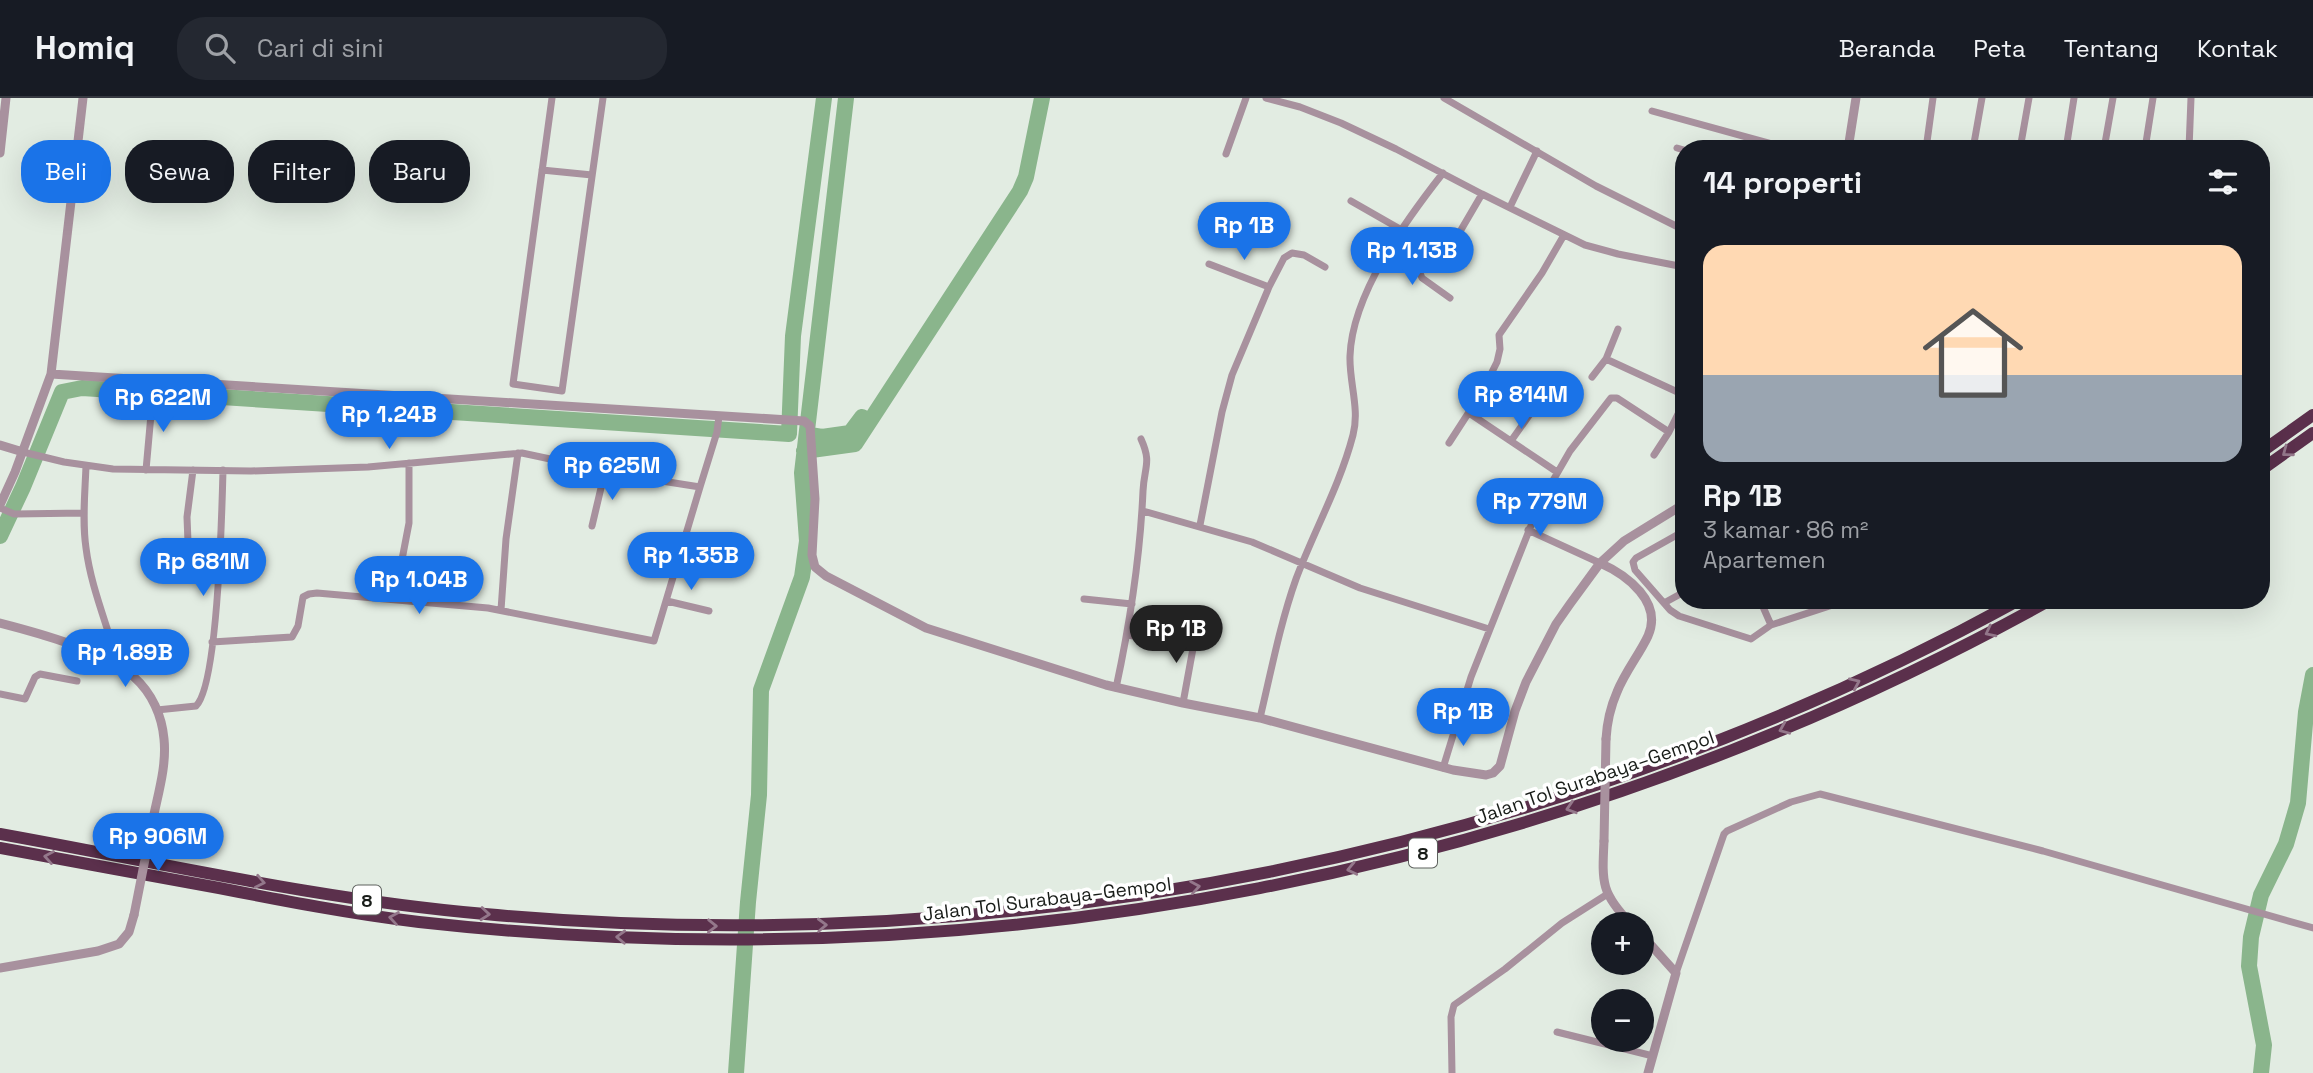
<!DOCTYPE html>
<html lang="id">
<head>
<meta charset="utf-8">
<style>
  :root { --surface:#171b24; --page:#242831; --text:#f1f3f6; --muted:#9ea1a6; --line:#363941; --accent:#1a73e8 }
  body { margin:0; font-family:"Space Grotesk",sans-serif; background:var(--page); color:var(--text); height:100vh; display:flex; flex-direction:column; font-size:26px; white-space:nowrap }
  * { box-sizing:border-box; margin:0 }
  p { font-size:23px; color:var(--muted) }
  .icon { flex:none; width:38px; height:38px; fill:none; stroke:currentColor; stroke-width:2; stroke-linecap:round; stroke-linejoin:round }
  .map { position:relative; flex:1; overflow:hidden }
  .details { position:absolute; left:1675px; top:42px; width:595px; height:469px; display:flex; flex-direction:column; background:var(--surface); border-radius:28px; box-shadow:0 7px 28px #0002 }
  .details>* { flex:none }
  .guide { position:absolute; left:21px; top:42px; width:665px; height:63px; display:flex; gap:14px }
  .buttons { position:absolute; left:1591px; top:814px; display:grid; gap:14px }
  .buttons a { display:grid; place-items:center; width:63px; height:63px; border-radius:50%; background:var(--surface); box-shadow:0 7px 28px #0002; font-size:35px }
  .price { position:absolute; translate:-50% -60px; padding:0 16px; border-radius:24px; background:var(--accent); color:#fff; font-size:23px; line-height:46px; filter:drop-shadow(0 2px 4px #0008) }
  .price::after { content:''; position:absolute; left:50%; top:42px; width:21px; height:16px; margin-left:-10px; background:inherit; clip-path:polygon(0 0,100% 0,50% 100%) }
  .price.on { background:#222; color:#fff }
  ul { padding:0; list-style:none }
  li { display:grid; align-content:center; gap:14px; height:371px; padding:0 28px }
  li+li { border-top:2px solid var(--line) }
  li span { display:grid; place-items:center; height:217px; border-radius:21px; color:#555 }
  li>.icon { margin-inline-start:auto }
  span .icon { width:126px; height:126px; fill:#fffc; stroke-width:1 }
  li b { font-size:30px }
  h2 { display:flex; justify-content:space-between; align-items:center; height:84px; padding:0 28px; font-size:30px }
  .chip { padding:0 24px; border-radius:28px; background:var(--surface); box-shadow:0 7px 28px #0002; font-size:24px; line-height:63px }
  .chip.on { background:var(--accent); color:#fff }
  header { display:flex; align-items:center; gap:42px; box-sizing:border-box; height:98px; padding:0 35px; background:var(--surface); border-bottom:2px solid var(--line) }
  header strong { font-size:33px }
  nav { display:flex; gap:38px; margin-inline-start:auto; font-size:24px }
  .search { width:490px; height:63px; background:var(--page); display:flex; align-items:center; gap:18px; box-sizing:border-box; padding:0 24px; border-radius:28px; color:var(--muted); font-size:26px }
  .map>svg:first-child { display:block }
</style>
</head>
<body>
<header>
<strong>Homiq</strong>
<div class="search"><svg class="icon" aria-label="search" viewBox="0 0 24 24"><circle cx="10" cy="10" r="6"/><path d="M15 15l6 6"/></svg>Cari di sini</div>
<nav><a>Beranda</a><a>Peta</a><a>Tentang</a><a>Kontak</a></nav>
</header>
<div class="map">
<svg width="2313" height="975" viewBox="0 0 2313 975">
  <rect width="100%" height="100%" fill="#e2ece2"/>
  <g fill="none" stroke-linecap="round" stroke-linejoin="round">
    <path stroke="#8ab58c" stroke-width="16" d="M810 337 822 339 850 335 862 319
      M804 353 855 346 1020 93 1026 79 1042 0
      M0 438 23 389 62 294 82 290 789 336 793 238 824 0
      M736 975 748 804 759 697 761 592 802 479 807 443 802 375 846 0
      M2261 975 2264 947 2249 868 2251 839 2261 797 2286 746 2298 705 2306 614 2313 577"/>
    <path stroke="#a8919e" stroke-width="7" d="M552 0 513 286 562 293 603 0
      M1266 0 1300 9 1341 25 1396 51 1482 96 1585 147 1618 156 1684 169
      M1444 0 1596 88 1684 132
      M1652 13 1790 51
      M1677 50 1684 52
      M1926 51 1933 0
      M1973 51 1982 0
      M2020 51 2029 0
      M2066 51 2074 0
      M2104 51 2113 0
      M2145 51 2153 0
      M2189 51 2191 0
      M1226 56 1246 0
      M542 72 592 77
      M1351 103 1400 131
      M1510 109 1537 53
      M1458 150V137L1482 96
      M1387 156 1401 160 1418 170 1422 180 1450 200
      M1209 166 1269 189
      M1606 261 1684 297
      M1592 279 1606 261 1618 231
      M1469 315 1557 374
      M1511 343 1540 302
      M1449 345 1482 294 1497 264 1500 251 1499 237 1542 175 1564 137
      M23 354 64 364 113 371 251 373 368 369 522 355 630 378 700 389 717 334 719 318
      M1654 357 1669 334 1684 304
      M86 368C85 395 82 423 86 450 91 490 108 528 118 567
      M146 372 154 283
      M0 410 14 416 84 415
      M1143 413 1252 444 1360 490 1489 531
      M1200 427 1222 314 1232 277 1269 189 1284 160 1292 155 1304 157 1325 169
      M592 428 605 373
      M1528 432 1600 465
      M1684 433 1636 460 1633 464 1635 472 1670 512 1679 518 1751 541 1771 527 1848 502
      M188 444 187 419 193 372
      M1084 501 1132 506
      M398 502 400 472 409 425V365
      M1760 502 1771 527
      M667 503 709 513
      M1664 505 1684 494
      M501 512 506 441 518 355
      M1127 537 1168 543
      M212 544 292 539 298 528 303 499 309 496 317 495 488 510 654 543 700 389
      M1116 590C1130 525 1140 460 1143 393 1144 369 1152 365 1141 341
      M0 596 25 601 35 579 40 576 77 583
      M1183 605 1196 534
      M157 612 196 608C218 587 222 410 223 372
      M1260 620C1271 574 1280 526 1296 481 1314 433 1340 387 1353 337 1360 311 1349 284 1350 258 1352 196 1406 122 1443 75
      M1443 670 1471 579 1540 405 1570 353 1611 300H1617L1669 334
      M1676 875 1724 736 1727 733 1791 704 1820 696 2043 753 2313 830
      M1557 934 1653 958
      M1452 975 1451 919 1454 907 1505 871 1562 825 1606 797"/>
    <path stroke="#a8919e" stroke-width="9" d="M1848 51 1856 0
      M0 55 6 0
      M51 276 804 323 810 328 815 401 812 457 815 469 826 478 926 530 1106 587 1183 605 1260 620 1453 672 1486 677 1493 675 1500 668 1515 613 1526 584 1556 526 1570 506 1600 465 1624 443 1684 406
      M0 347 23 354
      M0 407 15 374 51 276 83 0
      M1600 465C1627 477 1663 504 1648 538 1639 557 1625 574 1617 594 1610 610 1607 624 1606 641
      M0 525C39 535 105 553 134 579 152 595 162 618 164 641 167 669 157 699 152 726
      M1604 743C1602 785 1601 795 1631 826
      M1642 837 1676 875 1648 975
      M0 870 98 853 119 846 129 834 134 817"/>
    <path stroke="#5b304c" stroke-width="12" d="M2261 354 2313 317
      M2261 372 2313 335
      M0 736C161 765 322 802 485 816 1012 864 1554 757 2019 502
      M0 750C73 763 146 777 219 790 285 803 352 816 419 824 984 887 1552 778 2050 502"/>
    <path stroke="#a8919e" stroke-width="9" d="M1604 743 1606 641
      M134 817 152 726"/>
  </g>
  <defs><path id="oneway-chevron" d="M-2-3.5L2.5 0L-2 3.5" fill="none" stroke-width="1.6" stroke-linecap="round" stroke-linejoin="round" transform="scale(1.75)"/></defs>
  <g stroke="#94788b">
    <use href="#oneway-chevron" transform="translate(2287 354) rotate(143)"/>
    <use href="#oneway-chevron" transform="translate(1990 534) rotate(153)"/>
    <use href="#oneway-chevron" transform="translate(1855 585) rotate(-24)"/>
    <use href="#oneway-chevron" transform="translate(1784 631) rotate(157)"/>
    <use href="#oneway-chevron" transform="translate(1571 710) rotate(162)"/>
    <use href="#oneway-chevron" transform="translate(49 759) rotate(-170)"/>
    <use href="#oneway-chevron" transform="translate(1352 771) rotate(167)"/>
    <use href="#oneway-chevron" transform="translate(260 784) rotate(11)"/>
    <use href="#oneway-chevron" transform="translate(1195 789) rotate(-9)"/>
    <use href="#oneway-chevron" transform="translate(485 816) rotate(5)"/>
    <use href="#oneway-chevron" transform="translate(394 820) rotate(-171)"/>
    <use href="#oneway-chevron" transform="translate(822 827) rotate(-2)"/>
    <use href="#oneway-chevron" transform="translate(712 828) rotate(1)"/>
    <use href="#oneway-chevron" transform="translate(621 839) rotate(-178)"/>
  </g>
  <g text-anchor="middle" dominant-baseline="central" stroke-width="7" stroke-linejoin="round" paint-order="stroke">
    <g fill="#fff" stroke="#5d605d" stroke-width="2">
      <rect x="1409" y="740.5" width="28" height="29" rx="5"/>
      <rect x="353" y="787.5" width="28" height="29" rx="5"/>
    </g>
    <g font-size="18" font-weight="bold" fill="#181c18">
      <text x="1423" y="755">8</text>
      <text x="367" y="802">8</text>
    </g>
    <g font-size="19" fill="#181c18" stroke="#fff">
      <text transform="translate(1595 679) rotate(-19)">Jalan Tol Surabaya–Gempol</text>
      <text transform="translate(1047 801) rotate(-7)">Jalan Tol Surabaya–Gempol</text>
    </g>
  </g>
</svg>
<div class="buttons">
<a>+</a>
<a>−</a>
</div>
<b class="price" style="left:1244px;top:164px">Rp 1B</b>
<b class="price" style="left:1412px;top:189px">Rp 1.13B</b>
<b class="price" style="left:1521px;top:333px">Rp 814M</b>
<b class="price" style="left:163px;top:336px">Rp 622M</b>
<b class="price" style="left:389px;top:353px">Rp 1.24B</b>
<b class="price" style="left:612px;top:404px">Rp 625M</b>
<b class="price" style="left:1540px;top:440px">Rp 779M</b>
<b class="price" style="left:691px;top:494px">Rp 1.35B</b>
<b class="price" style="left:203px;top:500px">Rp 681M</b>
<b class="price" style="left:419px;top:518px">Rp 1.04B</b>
<b class="price on" style="left:1176px;top:567px">Rp 1B</b>
<b class="price" style="left:125px;top:591px">Rp 1.89B</b>
<b class="price" style="left:1463px;top:650px">Rp 1B</b>
<b class="price" style="left:158px;top:775px">Rp 906M</b>
<div class="guide">
<a class="chip on">Beli</a>
<a class="chip">Sewa</a>
<a class="chip">Filter</a>
<a class="chip">Baru</a>
</div>
<section class="details">
<h2>14 properti<svg class="icon" aria-label="filters" viewBox="0 0 24 24"><path d="M4 7h16M4 17h16"/><circle cx="9" cy="7" r="2"/><circle cx="15" cy="17" r="2"/></svg></h2>
<ul>
<li><span style="background:linear-gradient(#ffd9b3 60%,#9aa5b1 0)"><svg class="icon" aria-label="home" viewBox="0 0 24 24"><path d="M3 11l9-7 9 7M6 9v11h12V9"/></svg></span><div><b>Rp 1B</b><p>3 kamar · 86 m²</p><p>Apartemen</p></div></li>
</ul>
</section>
</div>
</body>
</html>
